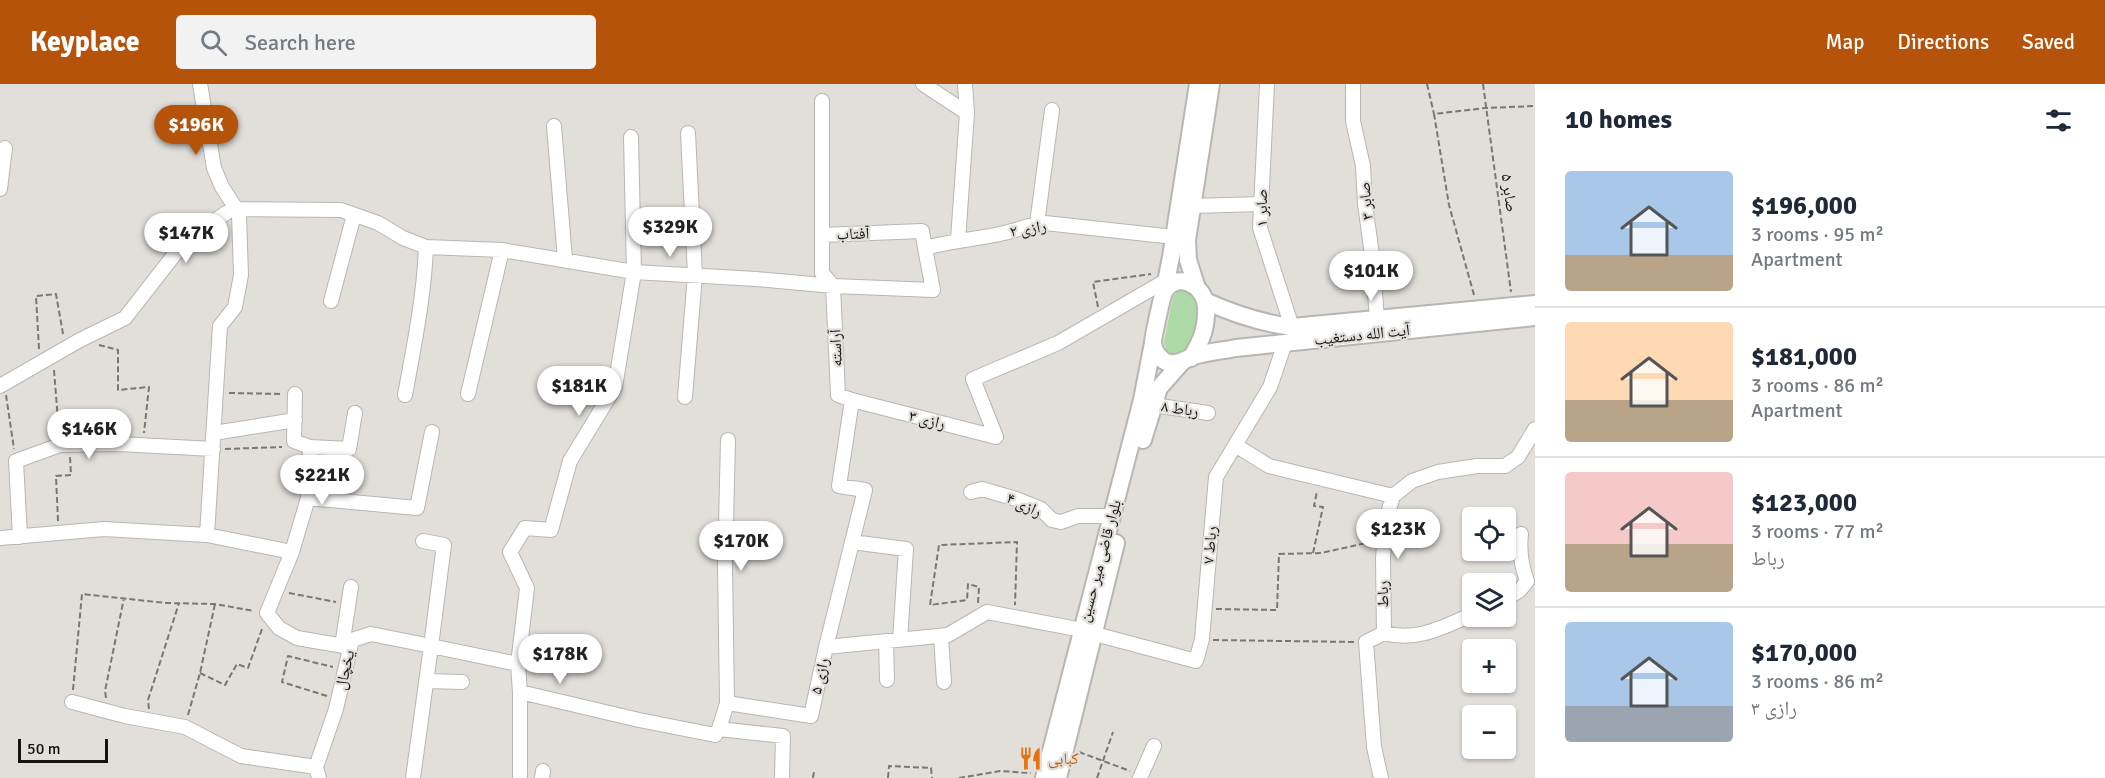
<!DOCTYPE html>
<html lang="en">
<head>
<meta charset="utf-8">
<style>
  :root { --surface:#fff; --page:#f2f2f3; --text:#1f2937; --muted:#747a83; --line:#e0e1e3; --accent:#b45309 }
  body { margin:0; font-family:Signika,"Noto Naskh Arabic",sans-serif; background:var(--page); color:var(--text); height:100vh; display:flex; flex-direction:column; font-size:22px; white-space:nowrap }
  * { box-sizing:border-box; margin:0 }
  p { font-size:20px; color:var(--muted) }
  .icon { flex:none; width:33px; height:33px; fill:none; stroke:currentColor; stroke-width:2; stroke-linecap:round; stroke-linejoin:round }
  .map { position:relative; flex:1; overflow:hidden }
  .side { display:flex; flex-direction:column; background:var(--surface); width:570px }
  .side>* { flex:none }
  .buttons { position:absolute; left:1462px; top:423px; display:grid; gap:12px }
  .buttons a { display:grid; place-items:center; width:54px; height:54px; border-radius:6px; background:var(--surface); box-shadow:0 2px 4px #0004; font-size:30px }
  .scale { position:absolute; left:18px; bottom:15px; width:90px; box-sizing:border-box; padding-left:6px; border:3px solid #141312; border-top:0; font-size:16px; line-height:21px; white-space:nowrap; color:#141312; -webkit-text-stroke:4px #e2dfdb; paint-order:stroke }
  .price { position:absolute; translate:-50% -51px; padding:0 14px; border-radius:21px; background:#fff; color:#222; font-size:20px; line-height:39px; filter:drop-shadow(0 2px 3px #0008) }
  .price::after { content:''; position:absolute; left:50%; top:36px; width:18px; height:14px; margin-left:-9px; background:inherit; clip-path:polygon(0 0,100% 0,50% 100%) }
  .price.active { background:var(--accent); color:#fff }
  ul { padding:0; list-style:none }
  li { display:flex; align-items:center; gap:18px; height:150px; padding:0 30px }
  li+li { border-top:2px solid var(--line) }
  li span { display:grid; place-items:center; flex:none; width:168px; height:120px; border-radius:6px; color:#555 }
  li>.icon { margin-inline-start:auto }
  span .icon { width:72px; height:72px; fill:#fffc; stroke-width:1 }
  li b { font-size:26px }
  h2 { display:flex; justify-content:space-between; align-items:center; height:72px; padding:0 30px; font-size:26px }
  header { display:flex; align-items:center; gap:36px; box-sizing:border-box; height:84px; padding:0 30px; background:var(--accent); color:#fff }
  header strong { font-size:28px }
  nav { display:flex; gap:33px; margin-inline-start:auto; font-size:21px }
  .search { width:420px; height:54px; background:var(--page); display:flex; align-items:center; gap:15px; box-sizing:border-box; padding:0 21px; border-radius:6px; color:var(--muted); font-size:22px }
  main { display:flex; flex:1; min-height:0 }
  .map>svg:first-child { display:block }
</style>
</head>
<body>
<header>
<strong>Keyplace</strong>
<div class="search"><svg class="icon" aria-label="search" viewBox="0 0 24 24"><circle cx="10" cy="10" r="6"/><path d="M15 15l6 6"/></svg>Search here</div>
<nav><a>Map</a><a>Directions</a><a>Saved</a></nav>
</header>
<main>
<div class="map">
<svg width="1535" height="694" viewBox="0 0 1535 694">
  <rect width="100%" height="100%" fill="#e2dfdb"/>
  <path fill="#add9a7" d="M1180 205C1194 210 1206 222 1203 239 1202 246 1190 262 1186 269L1173 272 1167 267 1164 258 1173 213Z"/>
  <g fill="none" stroke-linecap="round" stroke-linejoin="round">
    <defs>
      <path id="minor" d="M200 0 214 84 222 103 237 126 239 131 241 191 235 223 220 242 207 451
        M923 0 967 29
        M1267 0 1260 144 1292 243
        M1353 0V37L1363 82 1365 120 1372 171 1377 235
        M822 17V151
        M554 42 565 175
        M0 105 5 64
        M1192 122 1261 120
        M1037 140 1052 26
        M958 156 967 29 965 0
        M331 217 354 131
        M0 302 80 256 125 234 185 157 232 125 341 126 378 139 403 154 426 163 502 166 634 188 756 195 833 202 933 206 925 164C951 157 978 155 1004 149 1018 146 1031 140 1045 139L1174 153
        M295 310 294 357 310 363 308 414 292 468 267 529 279 544 297 554 350 563
        M468 310 502 166
        M405 311C414 262 424 213 426 163
        M685 313 695 191 688 49
        M852 316 838 311 833 202 822 189V151L922 147 925 164
        M1153 321 1208 329
        M214 349 295 336
        M1235 361 1269 382 1393 412
        M310 363 349 365 355 329
        M971 408 982 405 1016 415 1041 425 1052 436 1061 438 1078 432H1112
        M308 414 417 424 432 348
        M20 453 16 377 60 361 119 360 213 365
        M0 454 104 445 207 451 292 468
        M852 458 906 465 900 556
        M1506 515 1520 506 1527 497C1521 481 1519 468 1521 450
        M1384 549C1417 558 1443 543 1473 530
        M1095 550 1196 577 1202 555 1216 393 1270 303 1285 259
        M941 552 944 598
        M886 557 887 596
        M342 562 351 503
        M826 563 865 406 839 402 852 316 996 353 973 295 1058 259 1167 196
        M518 580 527 504 510 468 525 444 551 446 570 377 615 303 634 188 631 53
        M426 597 462 598
        M72 618 125 632 185 643 241 672 316 683
        M727 619 725 482 728 356
        M319 694 316 683 336 625 352 556 371 550 431 562 444 461 423 457
        M413 694 431 562 518 580 520 608
        M520 694V608L639 636 715 651 719 645
        M542 694 543 687
        M782 694 783 652 719 645 727 619 811 632 826 563 948 551 987 528 1082 546
        M1140 694 1154 662
        M1381 694 1374 663 1366 558 1384 549 1383 474 1386 436 1393 412 1412 397 1438 388 1477 382H1505L1518 373 1535 345"/>
      <path id="major" d="M1196 201 1188 176 1187 156 1211 0
        M1164 208 1171 173 1198 0
        M1205 217C1234 230 1260 239 1292 243L1535 220
        M1191 274C1202 256 1207 243 1206 222 1204 200 1176 187 1164 208 1162 212 1153 254 1153 258 1153 267 1161 277 1169 279 1178 281 1184 276 1191 273 1205 268 1222 267 1236 264L1535 233
        M1143 356 1159 304 1182 278
        M1044 694 1142 316 1153 259
        M1058 694 1116 459"/>
    </defs>
    <use href="#minor" stroke="#b9b5b2" stroke-width="16"/>
    <use href="#major" stroke="#b9b5b2" stroke-width="20"/>
    <path stroke="#797774" stroke-width="2" stroke-dasharray="6 3" stroke-linecap="butt" d="M1427 0 1434 30
      M1483 0 1511 208
      M1474 211 1449 121 1434 30 1485 24 1535 22
      M1098 223 1093 198 1151 190
      M99 261 118 266V306L149 303 144 349
      M39 265 36 212 56 210 63 250
      M54 286 59 349
      M229 309 283 310
      M6 311 14 365
      M225 365 282 363
      M58 437 56 392 71 391 70 373
      M1313 469 1323 423 1314 422 1317 407
      M289 509 336 518
      M978 519 979 503 968 500 967 516 930 521 939 461 1017 458 1015 521
      M1216 525 1277 526 1279 470 1321 469 1371 458
      M1213 556 1354 558
      M200 589 225 601 237 580 248 584 262 545
      M73 606 82 510 166 519 215 520 254 527
      M327 612 282 598 288 572 333 583
      M106 614 105 607 124 514
      M149 625 148 616 179 519
      M188 631 200 589 215 520
      M1079 668 1130 687
      M813 694 814 687
      M888 694 889 682 931 684 932 694
      M959 694 1000 687 1031 689
      M1097 694 1113 648"/>
    <use href="#minor" stroke="#fff" stroke-width="14"/>
    <use href="#major" stroke="#fff" stroke-width="16"/>
  </g>
  <defs>
    <symbol id="restaurant-bare" viewBox="-9 -9 18 18"><path d="M-5-6h1v4h1v-4h1v4h1v-4h1v5L-1.5 .5V6h-2V.5L-5-1ZM5-6V6H3V1.5H1.5Q1.5-4 5-6Z" fill="#e8710a" stroke="#e2dfdb" stroke-width="2.5" paint-order="stroke"/></symbol>
  </defs>
  <g fill-rule="evenodd">
    <use href="#restaurant-bare" x="1014" y="658" width="33" height="33"/>
  </g>
  <g text-anchor="middle" dominant-baseline="central" stroke-width="4.5" stroke-linejoin="round" paint-order="stroke">
    <g font-size="16" fill="#141312" stroke="#e2dfdb">
      <text transform="translate(1509 109) rotate(82)">صابر ۵</text>
      <text transform="translate(1366 117) rotate(-95)">صابر ۳</text>
      <text transform="translate(1262 124) rotate(-91)">صابر ۱</text>
      <text transform="translate(1028 145) rotate(-10)">رازی ۲</text>
      <text transform="translate(853 150) rotate(-2)">آفتاب</text>
      <text transform="translate(1362 251) rotate(-6)">آیت الله دستغیب</text>
      <text transform="translate(836 264) rotate(-92)">آراسته</text>
      <text transform="translate(1180 325) rotate(8)">رباط ۸</text>
      <text transform="translate(927 336) rotate(14)">رازی ۳</text>
      <text transform="translate(1024 421) rotate(25)">رازی ۴</text>
      <text transform="translate(1210 461) rotate(-85)">رباط ۷</text>
      <text transform="translate(1100 477) rotate(-75)">بلوار قاضی میر حسین</text>
      <text transform="translate(1383 510) rotate(-91)">رباط</text>
      <text transform="translate(345 586) rotate(-77)">یخچال</text>
      <text transform="translate(820 592) rotate(-77)">رازی ۵</text>
    </g>
    <g font-size="16" fill="#c56008" stroke="#e2dfdb" text-anchor="start">
      <text x="1048" y="675">کبابی</text>
    </g>
  </g>
</svg>
<div class="buttons">
<a><svg class="icon" aria-label="locate" viewBox="0 0 24 24"><circle cx="12" cy="12" r="6"/><path d="M12 2v4M12 18v4M2 12h4M18 12h4"/></svg></a>
<a><svg class="icon" aria-label="layers" viewBox="0 0 24 24"><path d="M12 4l9 5-9 5-9-5zM3 14l9 5 9-5"/></svg></a>
<a>+</a>
<a>−</a>
</div>
<div class="scale">50 m</div>
<b class="price active" style="left:196px;top:72px">$196K</b>
<b class="price" style="left:670px;top:174px">$329K</b>
<b class="price" style="left:186px;top:180px">$147K</b>
<b class="price" style="left:1371px;top:218px">$101K</b>
<b class="price" style="left:579px;top:333px">$181K</b>
<b class="price" style="left:89px;top:376px">$146K</b>
<b class="price" style="left:322px;top:422px">$221K</b>
<b class="price" style="left:1398px;top:476px">$123K</b>
<b class="price" style="left:741px;top:488px">$170K</b>
<b class="price" style="left:560px;top:601px">$178K</b>
</div>
<section class="side">
<h2>10 homes<svg class="icon" aria-label="filters" viewBox="0 0 24 24"><path d="M4 7h16M4 17h16"/><circle cx="9" cy="7" r="2"/><circle cx="15" cy="17" r="2"/></svg></h2>
<ul>
<li><span style="background:linear-gradient(#a9c7e8 70%,#b9a48a 0)"><svg class="icon" aria-label="home" viewBox="0 0 24 24"><path d="M3 11l9-7 9 7M6 9v11h12V9"/></svg></span><div><b>$196,000</b><p>3 rooms · 95 m²</p><p>Apartment</p></div></li>
<li><span style="background:linear-gradient(#ffd9b3 65%,#b9a48a 0)"><svg class="icon" aria-label="home" viewBox="0 0 24 24"><path d="M3 11l9-7 9 7M6 9v11h12V9"/></svg></span><div><b>$181,000</b><p>3 rooms · 86 m²</p><p>Apartment</p></div></li>
<li><span style="background:linear-gradient(#f6c9c9 60%,#b9a48a 0)"><svg class="icon" aria-label="home" viewBox="0 0 24 24"><path d="M3 11l9-7 9 7M6 9v11h12V9"/></svg></span><div><b>$123,000</b><p>3 rooms · 77 m²</p><p>رباط</p></div></li>
<li><span style="background:linear-gradient(#a9c7e8 70%,#9aa5b1 0)"><svg class="icon" aria-label="home" viewBox="0 0 24 24"><path d="M3 11l9-7 9 7M6 9v11h12V9"/></svg></span><div><b>$170,000</b><p>3 rooms · 86 m²</p><p>رازی ۳</p></div></li>
</ul>
</section>
</main>
</body>
</html>
